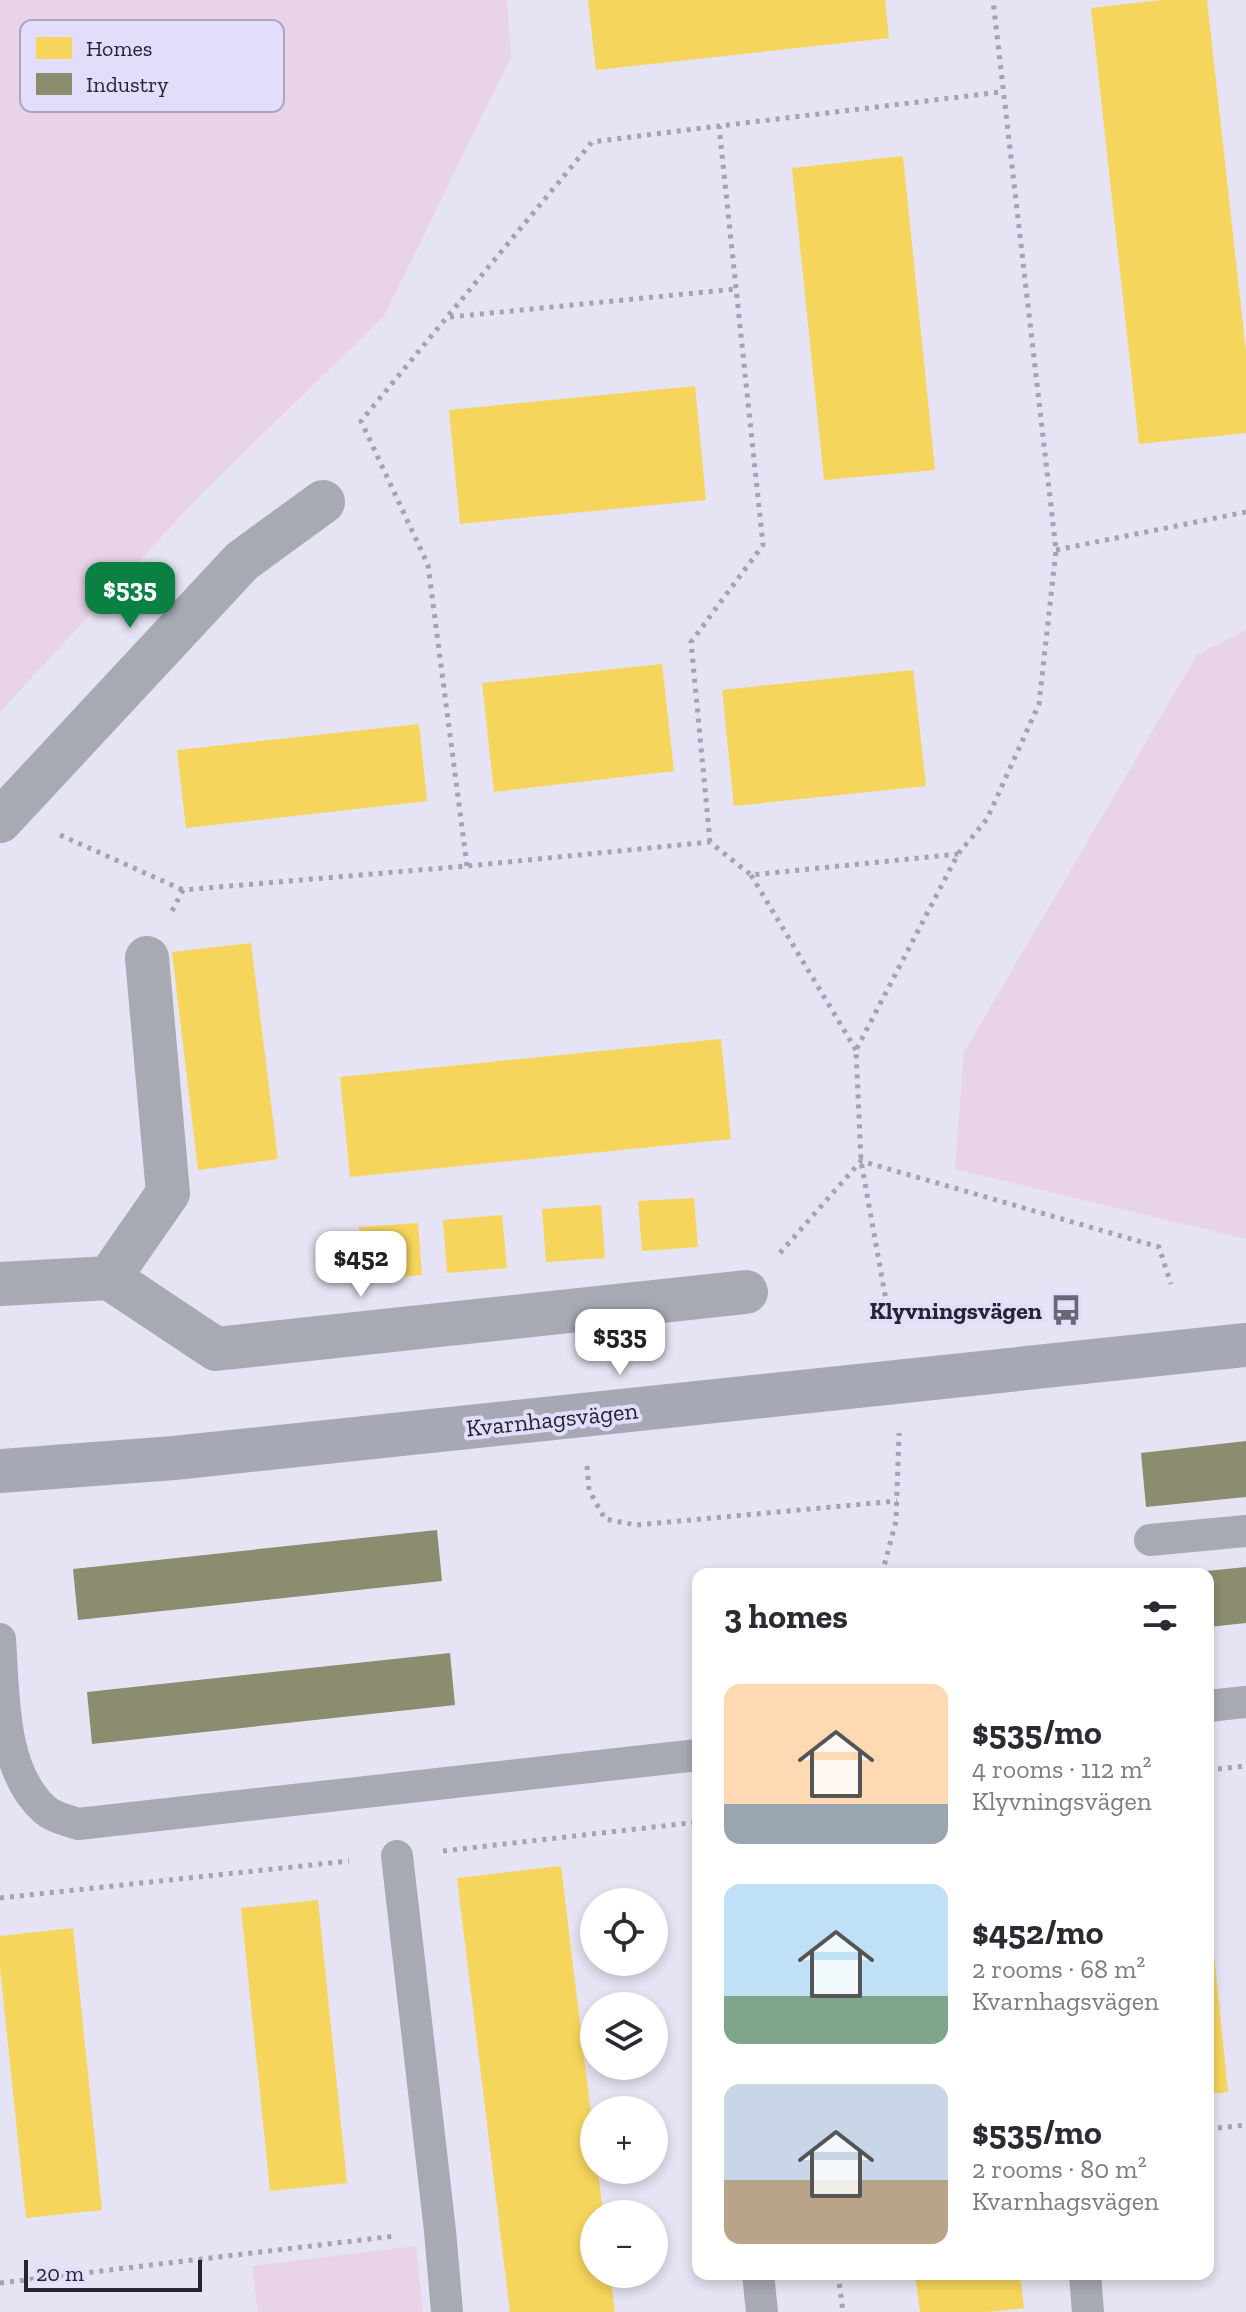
<!DOCTYPE html>
<html lang="en">
<head>
<meta charset="utf-8">
<style>
  :root { --surface:#fff; --page:#f2f2f3; --text:#2b2b33; --muted:#7c7c81; --accent:#0b8043 }
  body { margin:0; font-family:"Zilla Slab",serif; background:var(--page); color:var(--text); height:100vh; display:flex; flex-direction:column; font-size:30px; white-space:nowrap }
  * { box-sizing:border-box; margin:0 }
  p { font-size:26px; color:var(--muted) }
  .icon { flex:none; width:44px; height:44px; fill:none; stroke:currentColor; stroke-width:2; stroke-linecap:round; stroke-linejoin:round }
  .map { position:relative; flex:1; overflow:hidden }
  .details { position:absolute; left:692px; top:1568px; width:522px; height:712px; display:flex; flex-direction:column; background:var(--surface); border-radius:16px; box-shadow:0 4px 12px #0003 }
  .details>* { flex:none }
  .controls { position:absolute; left:580px; top:1888px; display:grid; gap:16px }
  .controls a { display:grid; place-items:center; width:88px; height:88px; border-radius:50%; background:var(--surface); box-shadow:0 4px 12px #0003; font-size:40px }
  .scale { position:absolute; left:24px; bottom:20px; width:178px; box-sizing:border-box; padding-left:8px; border:4px solid #262432; border-top:0; font-size:22px; line-height:28px; white-space:nowrap; color:#262432; -webkit-text-stroke:6px #e1ddfa; paint-order:stroke }
  .price { position:absolute; translate:-50% -68px; padding:0 18px; border-radius:16px; background:#fff; color:#222; font-size:26px; line-height:52px; filter:drop-shadow(0 2px 4px #0008) }
  .price::after { content:''; position:absolute; left:50%; top:48px; width:24px; height:18px; margin-left:-12px; background:inherit; clip-path:polygon(0 0,100% 0,50% 100%) }
  .price.current { background:var(--accent); color:#fff }
  ul { padding:0; list-style:none }
  li { display:flex; align-items:center; gap:24px; height:200px; padding:0 32px }
  li span { display:grid; place-items:center; flex:none; width:224px; height:160px; border-radius:16px; color:#555 }
  li>.icon { margin-inline-start:auto }
  span .icon { width:96px; height:96px; fill:#fffc; stroke-width:1 }
  li b { font-size:34px }
  h2 { display:flex; justify-content:space-between; align-items:center; height:96px; padding:0 32px; font-size:34px }
  .map>svg:first-child { display:block }
</style>
</head>
<body>
<div class="map">
<svg width="1246" height="2312" viewBox="0 0 1246 2312">
  <rect width="100%" height="100%" fill="#e6e3f4"/>
  <path fill="#e8d3e8" d="M0 0H507L511 57 384 316 201 494 0 712Z
    M1246 630V1239L955 1169 964 1052 1197 655Z
    M416 2246 423 2312H258L252 2266Z"/>
  <path fill="#f6d55c" d="M588 0H885L889 38 596 70Z
    M1162 0H1207L1246 352V433L1139 444 1091 8Z
    M903 156 935 470 824 480 792 168Z
    M695 386 706 500 460 524 449 410Z
    M662 664 674 771 494 792 482 683Z
    M913 670 926 786 734 806 722 690Z
    M419 724 427 801 186 828 177 750Z
    M251 943 278 1159 198 1170 172 952Z
    M721 1039 731 1139 350 1177 340 1077Z
    M694 1198 698 1247 642 1251 638 1201Z
    M601 1205 605 1258 546 1262 542 1209Z
    M502 1215 507 1268 447 1273 443 1220Z
    M418 1223 422 1275 363 1280 359 1227Z
    M561 1866 594 2139V2170H598L603 2214H594V2274H610L615 2312H510L457 1878Z
    M318 1900 347 2183 270 2191 241 1908Z
    M1208 1914H1210L1228 2092 1208 2094Z
    M73 1928 102 2210 26 2218 0 1967V1936Z
    M915 2274H1020L1024 2308 988 2312H920Z"/>
  <path fill="#8c8c6e" d="M1246 1441V1497L1146 1507 1141 1453Z
    M437 1530 442 1581 78 1620 73 1569Z
    M1246 1567V1623L1208 1627V1574H1197V1572Z
    M450 1653 455 1705 92 1744 87 1692Z"/>
  <g fill="none" stroke-linecap="round" stroke-linejoin="round">
    <path stroke="#a3a4ad" stroke-width="5" stroke-dasharray="4 6" stroke-linecap="butt" d="M450 317 736 289
      M1056 550 1246 512
      M60 835 183 890
      M710 842 691 642 763 545 719 126 1001 92
      M467 866 428 565 361 421 592 142 719 126
      M751 875 856 1050
      M172 911 183 890 467 866 710 842 751 875 958 854
      M780 1253 861 1161 1159 1247 1171 1284
      M887 1306 861 1161 856 1050 958 854 987 819 1039 704 1056 550 993 0
      M587 1466 589 1490 605 1519 636 1525 897 1501
      M882 1574 896 1521 899 1433
      M1208 1770 1246 1766
      M443 1851 698 1822
      M0 1898 349 1861
      M1208 2129 1246 2125
      M838 2274 843 2312
      M0 2283 395 2236"/>
    <path stroke="#a7a9b3" stroke-width="32" d="M1150 1540 1246 1531
      M0 1639C4 1694 1 1770 44 1809 52 1817 67 1820 78 1824L698 1755
      M1208 1706 1246 1702
      M397 1856 440 2231 447 2312
      M758 2274 762 2312
      M1085 2274 1088 2312"/>
    <path stroke="#a7a9b3" stroke-width="44" d="M0 821 242 561 323 502
      M109 1278 168 1193 147 958
      M0 1284 109 1278 216 1349 746 1292"/>
    <path stroke="#a6a8b4" stroke-width="44" d="M0 1471 174 1458 1246 1345"/>
  </g>
  <defs>
    <symbol id="bus-bare" viewBox="-9 -9 18 18"><path d="M-5-6H5V4H4V6H2V4H-2V6H-4V4H-5ZM-3.5-4V0h7V-4ZM-3.5 1.2v1.5H-2V1.2ZM2 1.2v1.5H3.5V1.2Z" fill="#696776" stroke="#e1ddfa" stroke-width="2.5" paint-order="stroke"/></symbol>
  </defs>
  <g fill-rule="evenodd">
    <use href="#bus-bare" x="1044" y="1288" width="44" height="44"/>
  </g>
  <g text-anchor="middle" dominant-baseline="central" stroke-width="8" stroke-linejoin="round" paint-order="stroke">
    <g font-size="24" font-weight="bold" fill="#262432" stroke="#e1ddfa" text-anchor="end">
      <text x="1042" y="1310">Klyvningsvägen</text>
    </g>
    <g font-size="24" fill="#262432" stroke="#e1ddfa">
      <text transform="translate(552 1419) rotate(-6)">Kvarnhagsvägen</text>
    </g>
  </g>
  <rect x="20" y="20" width="264" height="92" rx="12" fill="#e1ddfa" stroke="#a9a6be" stroke-width="2"/>
  <rect x="36" y="37" width="36" height="22" fill="#f6d55c"/>
  <rect x="36" y="73" width="36" height="22" fill="#8c8c6e"/>
  <g font-size="22" fill="#262432">
    <text x="86" y="56">Homes</text>
    <text x="86" y="92">Industry</text>
  </g>
</svg>
<div class="controls">
<a><svg class="icon" aria-label="locate" viewBox="0 0 24 24"><circle cx="12" cy="12" r="6"/><path d="M12 2v4M12 18v4M2 12h4M18 12h4"/></svg></a>
<a><svg class="icon" aria-label="layers" viewBox="0 0 24 24"><path d="M12 4l9 5-9 5-9-5zM3 14l9 5 9-5"/></svg></a>
<a>+</a>
<a>−</a>
</div>
<div class="scale">20 m</div>
<b class="price current" style="left:130px;top:630px">$535</b>
<b class="price" style="left:361px;top:1299px">$452</b>
<b class="price" style="left:620px;top:1377px">$535</b>
<section class="details">
<h2>3 homes<svg class="icon" aria-label="filters" viewBox="0 0 24 24"><path d="M4 7h16M4 17h16"/><circle cx="9" cy="7" r="2"/><circle cx="15" cy="17" r="2"/></svg></h2>
<ul>
<li><span style="background:linear-gradient(#ffd9b3 75%,#9aa5b1 0)"><svg class="icon" aria-label="home" viewBox="0 0 24 24"><path d="M3 11l9-7 9 7M6 9v11h12V9"/></svg></span><div><b>$535/mo</b><p>4 rooms · 112 m²</p><p>Klyvningsvägen</p></div></li>
<li><span style="background:linear-gradient(#bfe0f5 70%,#7fa58c 0)"><svg class="icon" aria-label="home" viewBox="0 0 24 24"><path d="M3 11l9-7 9 7M6 9v11h12V9"/></svg></span><div><b>$452/mo</b><p>2 rooms · 68 m²</p><p>Kvarnhagsvägen</p></div></li>
<li><span style="background:linear-gradient(#c9d6e8 60%,#b9a48a 0)"><svg class="icon" aria-label="home" viewBox="0 0 24 24"><path d="M3 11l9-7 9 7M6 9v11h12V9"/></svg></span><div><b>$535/mo</b><p>2 rooms · 80 m²</p><p>Kvarnhagsvägen</p></div></li>
</ul>
</section>
</div>
</body>
</html>
